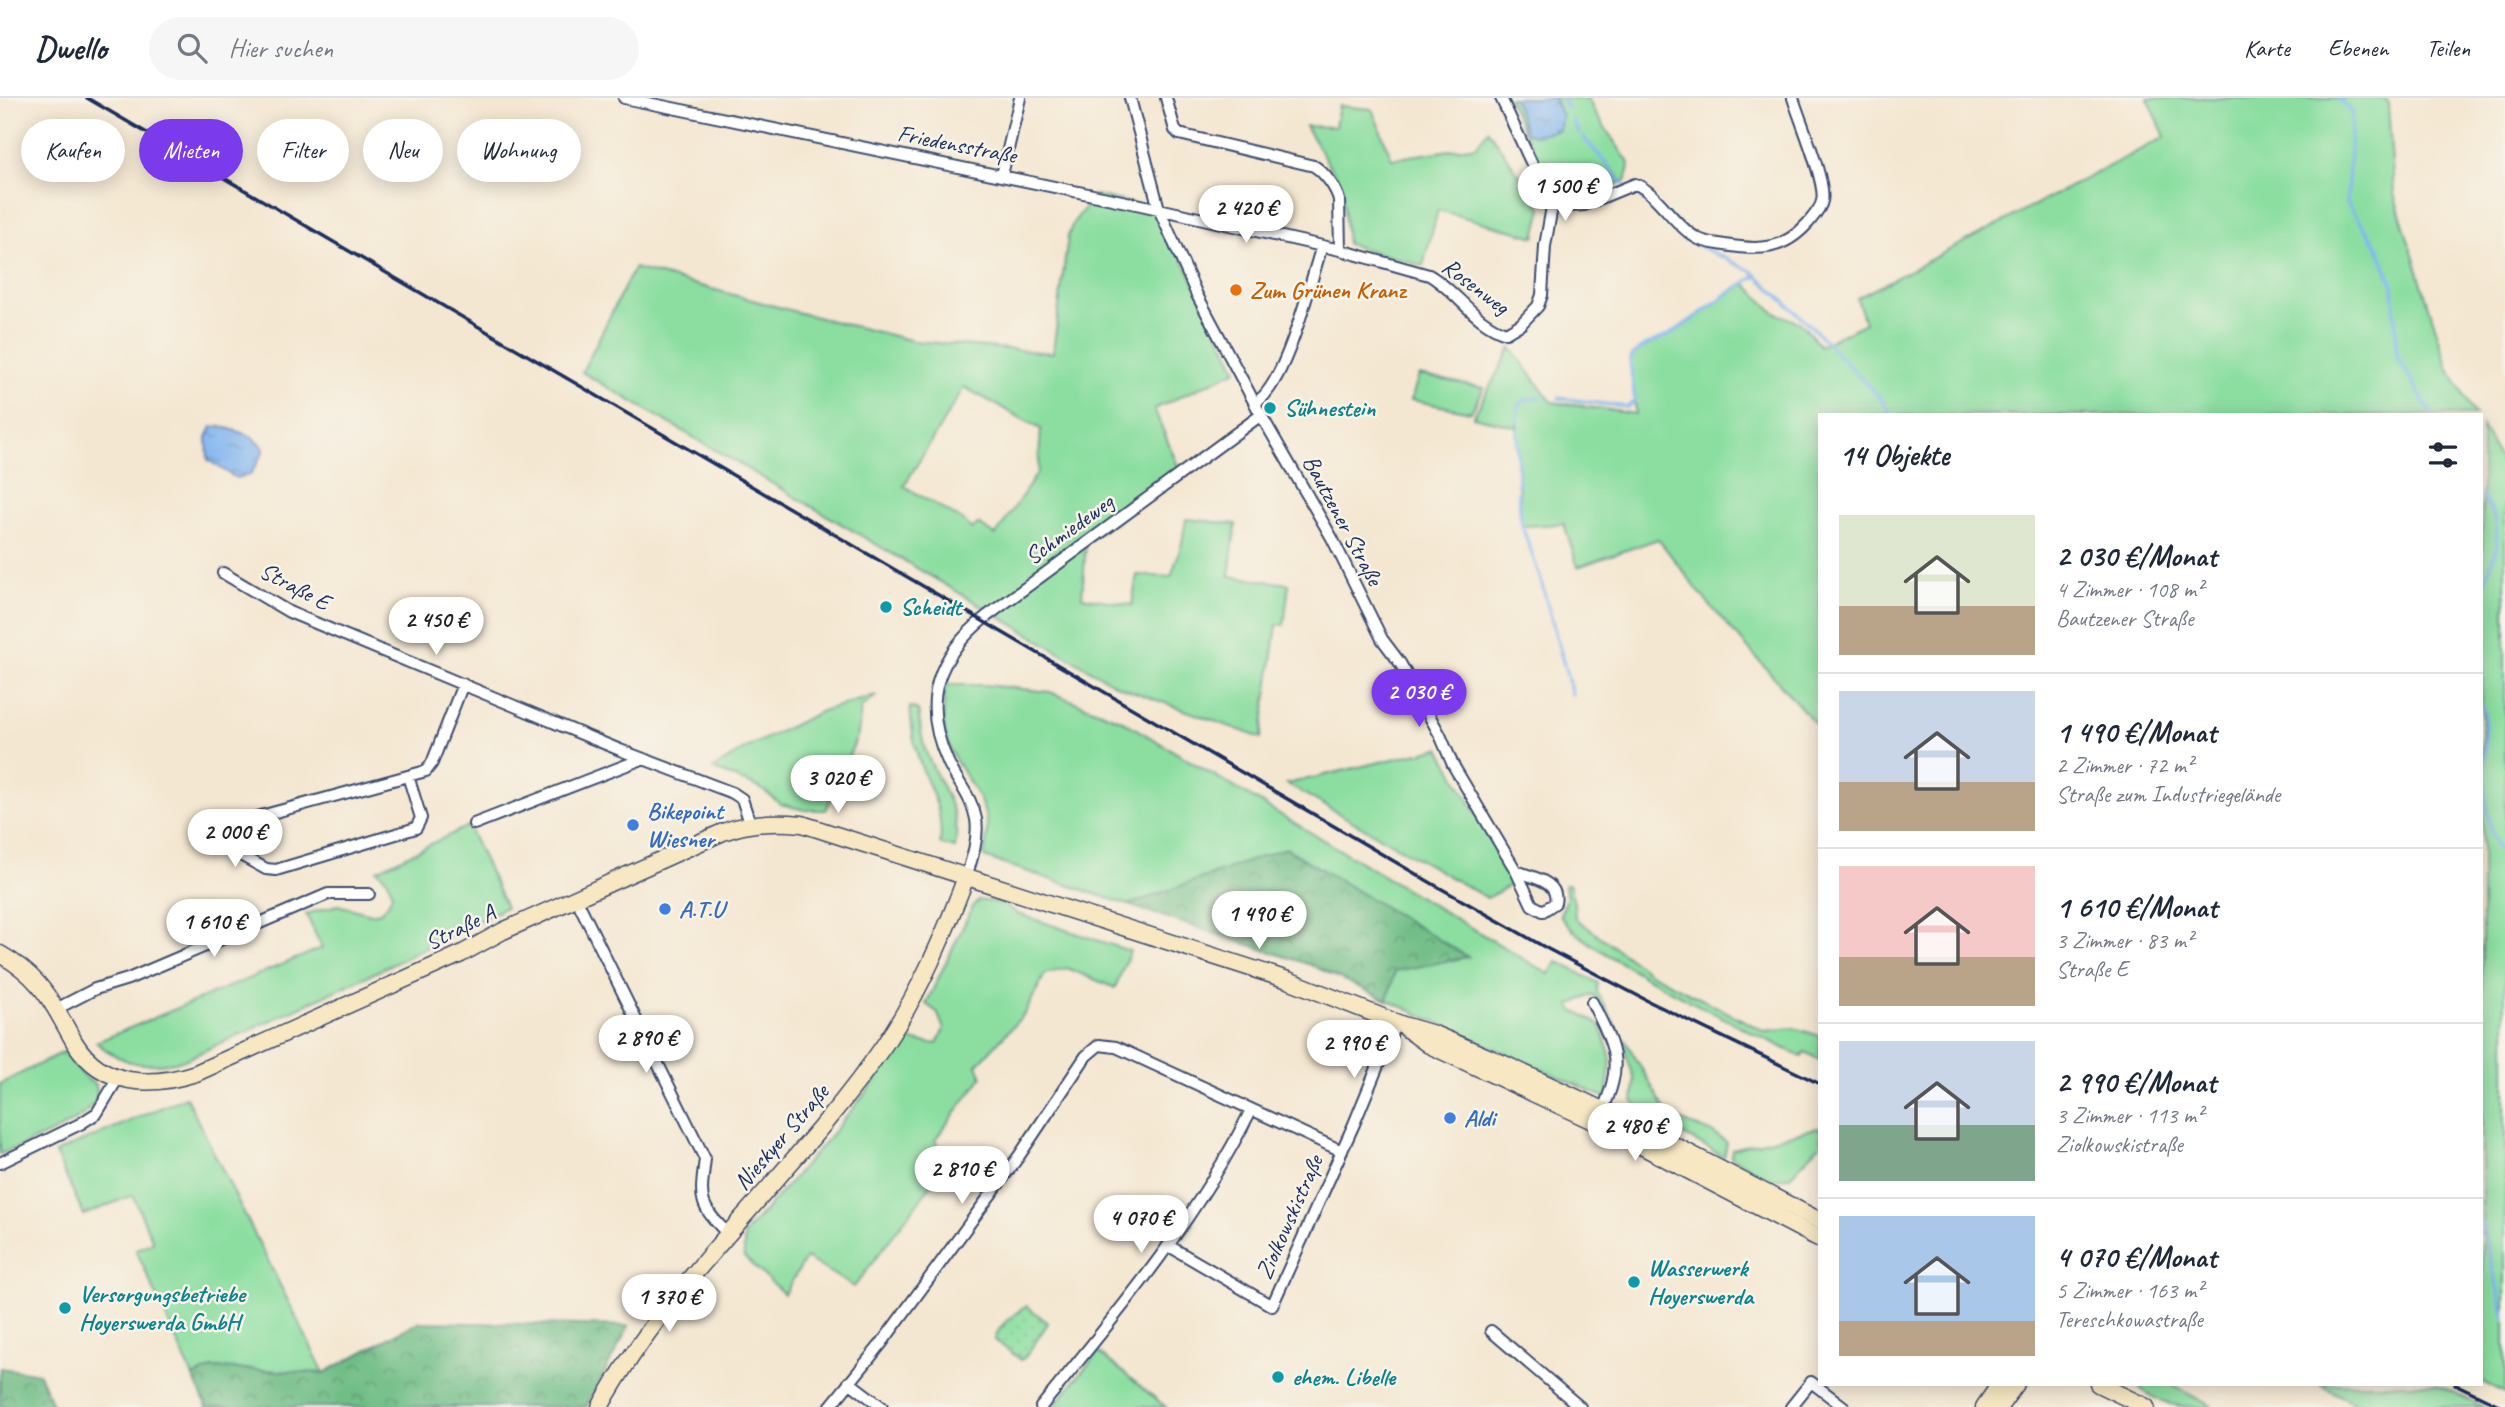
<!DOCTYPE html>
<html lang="de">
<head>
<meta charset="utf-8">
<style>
  :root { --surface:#fff; --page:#f6f6f7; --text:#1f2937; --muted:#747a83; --line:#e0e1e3; --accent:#7c3aed }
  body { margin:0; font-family:Caveat,sans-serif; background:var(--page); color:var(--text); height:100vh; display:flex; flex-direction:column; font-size:26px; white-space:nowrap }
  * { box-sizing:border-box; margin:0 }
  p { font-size:23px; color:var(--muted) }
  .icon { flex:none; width:38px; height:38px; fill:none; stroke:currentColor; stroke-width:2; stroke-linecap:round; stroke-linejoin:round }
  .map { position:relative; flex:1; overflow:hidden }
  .details { position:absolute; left:1818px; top:315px; width:665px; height:973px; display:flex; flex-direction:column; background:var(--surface); border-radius:0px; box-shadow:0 4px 18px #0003 }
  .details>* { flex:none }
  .banner { position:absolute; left:21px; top:21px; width:665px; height:63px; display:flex; gap:14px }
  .price { position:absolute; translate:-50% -60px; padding:0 16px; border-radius:24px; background:#fff; color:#222; font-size:23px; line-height:46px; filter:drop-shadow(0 2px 4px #0008) }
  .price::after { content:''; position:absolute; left:50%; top:42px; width:21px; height:16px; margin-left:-10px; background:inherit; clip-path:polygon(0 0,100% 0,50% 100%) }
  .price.active { background:var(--accent); color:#fff }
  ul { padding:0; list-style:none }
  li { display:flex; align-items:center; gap:21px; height:175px; padding:0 21px }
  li+li { border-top:2px solid var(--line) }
  li span { display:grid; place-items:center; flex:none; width:196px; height:140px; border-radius:0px; color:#555 }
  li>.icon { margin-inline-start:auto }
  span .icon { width:84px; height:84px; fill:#fffc; stroke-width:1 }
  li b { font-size:30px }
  h2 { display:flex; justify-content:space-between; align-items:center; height:84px; padding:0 21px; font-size:30px }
  .pill { padding:0 24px; border-radius:32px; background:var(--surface); box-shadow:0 4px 18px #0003; font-size:24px; line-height:63px }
  .pill.active { background:var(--accent); color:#fff }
  header { display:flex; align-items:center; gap:42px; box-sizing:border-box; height:98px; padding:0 35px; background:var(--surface); border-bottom:2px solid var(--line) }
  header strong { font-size:33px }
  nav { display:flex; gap:38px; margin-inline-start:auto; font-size:24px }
  .search { width:490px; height:63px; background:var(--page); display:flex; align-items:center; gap:18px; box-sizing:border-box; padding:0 24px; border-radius:38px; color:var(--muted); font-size:26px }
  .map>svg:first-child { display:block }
</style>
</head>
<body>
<header>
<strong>Dwello</strong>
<div class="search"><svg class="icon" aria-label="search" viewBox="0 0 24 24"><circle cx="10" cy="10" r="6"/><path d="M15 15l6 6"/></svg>Hier suchen</div>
<nav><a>Karte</a><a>Ebenen</a><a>Teilen</a></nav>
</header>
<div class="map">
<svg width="2505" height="1309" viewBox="0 0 2505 1309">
  <defs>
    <pattern id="forest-crowns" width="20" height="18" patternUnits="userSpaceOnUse" patternTransform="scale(1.75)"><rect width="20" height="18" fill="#70bd86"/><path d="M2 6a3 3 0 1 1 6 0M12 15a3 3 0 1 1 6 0" fill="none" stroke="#5b9a71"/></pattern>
    <pattern id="park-dots" width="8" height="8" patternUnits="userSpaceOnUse" patternTransform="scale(1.75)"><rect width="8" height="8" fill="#8bdea0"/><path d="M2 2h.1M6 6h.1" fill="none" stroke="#77bf8c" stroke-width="1.8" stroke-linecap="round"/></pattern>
    <pattern id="water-ripples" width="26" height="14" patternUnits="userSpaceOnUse" patternTransform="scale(1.75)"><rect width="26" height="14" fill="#83b6f0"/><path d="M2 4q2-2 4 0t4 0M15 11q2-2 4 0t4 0" fill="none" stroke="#6a94c6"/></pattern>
  </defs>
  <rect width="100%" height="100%" fill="#f7f3e8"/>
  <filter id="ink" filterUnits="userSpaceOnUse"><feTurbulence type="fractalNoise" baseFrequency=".0143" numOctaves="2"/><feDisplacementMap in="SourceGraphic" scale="14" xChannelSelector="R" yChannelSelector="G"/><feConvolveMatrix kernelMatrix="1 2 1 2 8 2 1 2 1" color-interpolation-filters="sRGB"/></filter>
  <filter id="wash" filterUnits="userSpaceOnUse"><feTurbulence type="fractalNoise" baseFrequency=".00686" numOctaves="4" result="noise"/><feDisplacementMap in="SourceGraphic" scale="28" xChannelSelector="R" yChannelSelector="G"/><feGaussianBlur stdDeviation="1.57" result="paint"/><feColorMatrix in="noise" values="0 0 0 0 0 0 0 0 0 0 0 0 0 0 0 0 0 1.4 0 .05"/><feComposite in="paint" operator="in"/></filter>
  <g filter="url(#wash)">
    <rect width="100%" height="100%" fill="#f4e7d1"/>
    <path fill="#8bdea0" stroke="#53867f" stroke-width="2" fill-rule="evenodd" d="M1508 0H1588L1595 15 1629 65 1627 82 1585 98 1556 100Z
      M2148 0H2385L2388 6 2394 96 2448 270 2475 317H1820V631L1707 504 1658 441 1578 469 1564 426 1522 428 1519 393 1517 323V329L1473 319 1511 250 1552 304 1636 316 1630 263 1632 257 1639 252 1668 237 1745 185 1775 215 1801 225 1820 248 1865 225 1857 200 2165 39Z
      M1339 8 1372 11 1392 61 1476 48 1488 32 1542 110 1535 139 1438 112 1423 168 1347 146 1342 88 1305 28 1335 29Z
      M1095 97 1158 111 1237 272 1154 311 1181 375 1086 445 1082 499 1132 507 1137 477 1171 479 1182 445 1186 421 1236 426 1229 478 1289 486 1284 527H1277L1261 640 1118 588 582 274 634 170 804 216 914 243 1053 255 1068 138 1073 125ZM964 289 1041 331 1038 374 996 437 978 426 972 431 962 422 904 388Z
      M1419 277 1484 290 1471 314 1411 302Z
      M2482 329 2505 370V1295L2482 1284Z
      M945 587H985L1050 594 1121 622 1549 876 1557 863 1598 885 1597 894 1618 932 1614 934 1593 896 1570 907 1574 914 1580 915 1601 928 1611 961 1606 1000 1387 902 1395 873 1467 859 1286 750 1128 807 984 759C985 749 988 737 987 727 984 694 956 673 947 643 942 625 944 605 945 587Z
      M877 597 861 610 858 636 826 712H805L781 706 760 690 713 671 746 650 822 613Z
      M910 609 918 612C920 625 921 639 925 651 937 685 963 712 955 750L940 746C944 713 932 697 921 668 914 649 911 629 910 609Z
      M1440 650 1514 785 1487 800 1287 686Z
      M468 728 506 809 387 869 184 962C149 970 124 969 96 944L322 850 306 816 338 807 371 816 380 814 388 806 392 796 388 782 377 772Z
      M1569 786 1574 805 1575 820 1650 875 1764 933 1794 930 1820 938V962L1805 954 1802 959C1764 940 1567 847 1560 816L1567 801 1565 787Z
      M979 802 1000 805 1018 816 1130 853 1115 890 1067 870 1045 876 1025 915 977 967 982 979 935 1042 947 1066 854 1189 806 1160 784 1196 744 1159V1136C800 1073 856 1012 905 942L937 946 944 931 937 914 926 906 973 808Z
      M1625 942 1669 1018 1713 1035 1727 1045 1724 1059 1641 1014 1633 1003 1635 983 1622 943Z
      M63 954 84 979 96 987C96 991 97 994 97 998 91 1024 23 1046 0 1056V986Z
      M186 999 324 1275 213 1270 193 1279 136 1152 153 1144 133 1097 84 1117 55 1055Z
      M1820 1029V1047L1790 1078 1772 1082 1731 1059 1732 1051Z
      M1098 1254 1166 1309H1053Z
      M2134 1286H2170L2213 1309C2175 1309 2165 1309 2134 1286Z
      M2319 1286H2436L2484 1309H2362Z"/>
    <path fill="url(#forest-crowns)" stroke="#467672" stroke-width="2" d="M1285 750 1468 859 1395 873 1387 902 1311 867 1128 807Z
      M418 1224 629 1228 586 1309H207L193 1279 213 1270 324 1275Z
      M0 1270 39 1276 53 1309H0Z"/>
    <path fill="url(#park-dots)" stroke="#53867f" stroke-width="2" d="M1027 1208 1048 1225 1026 1258 1021 1262 995 1242C997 1228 1015 1215 1027 1208Z"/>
    <path fill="url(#water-ripples)" stroke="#4f72a7" stroke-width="2" d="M1514 0H1554L1562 18 1559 32 1533 37 1526 34Z
      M221 328 251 338 263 349V355L250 377 236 380 208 362 207 339 212 329Z"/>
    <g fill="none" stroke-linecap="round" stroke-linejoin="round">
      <path stroke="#83b6f0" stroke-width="3.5" d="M1562 0 1567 11
        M2338 0 2352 14 2347 105 2378 149 2393 187 2397 258 2432 317
        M1572 21 1579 35
        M1584 40 1624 86
        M1632 92 1676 130
        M1681 135 1691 144 1753 174 1813 230 1882 302 1891 317
        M1559 300 1627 309 1635 303 1630 264C1635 249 1652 245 1665 239 1697 222 1724 194 1757 178
        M1517 323 1518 309 1524 302 1541 299
        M1517 333 1518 388
        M1518 395 1522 428 1540 479 1572 596
        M2482 398 2496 422 2497 447 2482 496 2485 542 2482 568
        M2482 608 2485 616C2486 656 2478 730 2505 760
        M2482 1125 2505 1221"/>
    </g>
  </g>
  <g filter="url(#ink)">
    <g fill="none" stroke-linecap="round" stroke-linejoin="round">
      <defs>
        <path id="street" d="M624 0 1141 107 1340 152 1429 177C1457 193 1474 225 1506 235L1521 226 1538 208 1542 197 1545 148 1552 109 1501 0
          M1130 0 1159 111 1197 197 1261 317 1332 440 1382 541 1400 565 1440 637 1453 667 1516 773 1532 807 1543 813 1555 805C1560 783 1531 779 1516 773
          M1166 0 1175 32 1179 36 1314 68C1325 75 1336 90 1339 102L1340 152
          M1002 77 1020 0
          M1552 109 1584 107 1635 86C1657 94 1673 126 1695 139 1704 145 1715 145 1725 147 1760 153 1784 152 1808 125 1813 119 1821 110 1822 103 1827 86 1799 20 1793 0
          M1255 305C1286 288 1310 184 1322 148
          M223 475 289 514 620 652 733 695 742 701 750 725
          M408 678 421 720 416 730 276 772 266 771 219 745 216 737 218 732 239 724 426 673 432 665 463 586
          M474 726 642 661
          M966 779C972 761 979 740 976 721 972 699 957 684 948 664 920 603 937 558 987 518L1261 317
          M576 800 705 1061C700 1102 698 1106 727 1135
          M1592 904C1616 953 1624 964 1601 1016
          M56 911 95 891 128 881 328 796H369
          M0 1065 80 1026 97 1015 118 980
          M1169 1148 1272 1208 1354 1026 1396 924
          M1491 1233 1580 1309
          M849 1284 882 1309
          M830 1309 881 1246 1019 1058 1086 958 1099 947 1116 949 1342 1053
          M1041 1309C1118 1215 1197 1121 1251 1012
          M1791 1309 1811 1284 1844 1309"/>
        <path id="secondary" d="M0 856C14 864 27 873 38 886 54 904 63 925 75 945 103 990 153 989 196 975L461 856 503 833 723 734C749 724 774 723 802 726L1288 882 1403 927 1434 936 1502 965 1637 1028 1820 1123
          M1407 931 1429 947 1597 1025 1820 1141
          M2098 1286 2146 1309
          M600 1309C676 1173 798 1073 885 946 920 894 944 837 966 779
          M1984 1309 2000 1286
          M1999 1309 2016 1286"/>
      </defs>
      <use href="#street" stroke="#3c4b6f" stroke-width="14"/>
      <use href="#secondary" stroke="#3c4b6f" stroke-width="19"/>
      <use href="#street" stroke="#fff" stroke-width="10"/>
      <use href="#secondary" stroke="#f7e8c3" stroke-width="16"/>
      <path stroke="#1b2f5e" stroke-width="3.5" d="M87 0 1433 786 1548 851 1648 903 1820 986
        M2455 1286 2503 1309"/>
    </g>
  </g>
  <circle fill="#e8710a" stroke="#f7f3e8" stroke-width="2.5" cx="1236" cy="192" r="7"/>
  <g fill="#0f9aa8" stroke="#f7f3e8" stroke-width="2.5">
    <circle cx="1270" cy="310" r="7"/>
    <circle cx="886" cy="509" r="7"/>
    <circle cx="1634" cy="1184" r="7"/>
    <circle cx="65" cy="1210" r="7"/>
    <circle cx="1278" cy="1279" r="7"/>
  </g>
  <g fill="#3f7fe0" stroke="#f7f3e8" stroke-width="2.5">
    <circle cx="633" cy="727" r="7"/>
    <circle cx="665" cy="811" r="7"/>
    <circle cx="1450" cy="1020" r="7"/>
  </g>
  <g text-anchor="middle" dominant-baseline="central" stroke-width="5" stroke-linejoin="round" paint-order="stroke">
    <g font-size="24" fill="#1b2f5e" stroke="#f7f3e8">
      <text transform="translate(957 46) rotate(11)">Friedensstraße</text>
      <text transform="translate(1476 188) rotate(37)">Rosenweg</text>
      <text transform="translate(1343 422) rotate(62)">Bautzener Straße</text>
      <text transform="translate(1069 431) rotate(-36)">Schmiedeweg</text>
      <text transform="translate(295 488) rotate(28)">Straße E</text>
      <text transform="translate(460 829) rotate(-26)">Straße A</text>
      <text transform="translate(781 1039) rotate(-49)">Nieskyer Straße</text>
      <text transform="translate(1289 1119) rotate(-66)">Ziolkowskistraße</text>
    </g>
    <g font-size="24" font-weight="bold" fill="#c56008" stroke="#f7f3e8" text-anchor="start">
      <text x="1250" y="192">Zum Grünen Kranz</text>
    </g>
    <g font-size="24" font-weight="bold" fill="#0d838f" stroke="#f7f3e8" text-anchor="start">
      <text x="1284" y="310">Sühnestein</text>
      <text x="900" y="509">Scheidt</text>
      <text x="1648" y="1170">Wasserwerk<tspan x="1648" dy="28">Hoyerswerda</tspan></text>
      <text x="79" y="1196">Versorgungsbetriebe<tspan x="79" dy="28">Hoyerswerda GmbH</tspan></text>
      <text x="1292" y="1279">ehem. Libelle</text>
    </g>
    <g font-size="24" font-weight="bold" fill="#366cbe" stroke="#f7f3e8" text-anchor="start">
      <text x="647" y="713">Bikepoint<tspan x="647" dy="28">Wiesner</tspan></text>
      <text x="679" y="811">A.T.U</text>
      <text x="1464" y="1020">Aldi</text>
    </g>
  </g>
</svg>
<b class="price" style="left:1565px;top:125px">1 500 €</b>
<b class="price" style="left:1246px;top:147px">2 420 €</b>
<b class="price" style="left:436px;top:559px">2 450 €</b>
<b class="price active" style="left:1419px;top:631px">2 030 €</b>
<b class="price" style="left:838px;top:717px">3 020 €</b>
<b class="price" style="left:235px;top:771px">2 000 €</b>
<b class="price" style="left:1259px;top:853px">1 490 €</b>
<b class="price" style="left:214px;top:861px">1 610 €</b>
<b class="price" style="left:646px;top:977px">2 890 €</b>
<b class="price" style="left:1354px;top:982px">2 990 €</b>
<b class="price" style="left:1635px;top:1065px">2 480 €</b>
<b class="price" style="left:962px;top:1108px">2 810 €</b>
<b class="price" style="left:1141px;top:1157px">4 070 €</b>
<b class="price" style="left:669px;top:1236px">1 370 €</b>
<div class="banner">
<a class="pill">Kaufen</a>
<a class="pill active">Mieten</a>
<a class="pill">Filter</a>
<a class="pill">Neu</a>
<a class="pill">Wohnung</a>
</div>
<section class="details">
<h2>14 Objekte<svg class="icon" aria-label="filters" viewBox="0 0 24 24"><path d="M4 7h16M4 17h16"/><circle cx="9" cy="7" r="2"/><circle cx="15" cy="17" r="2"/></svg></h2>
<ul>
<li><span style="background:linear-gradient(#dfe7d0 65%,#b9a48a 0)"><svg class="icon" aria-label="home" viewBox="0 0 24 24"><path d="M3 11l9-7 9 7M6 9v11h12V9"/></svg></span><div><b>2 030 €/Monat</b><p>4 Zimmer · 108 m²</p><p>Bautzener Straße</p></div></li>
<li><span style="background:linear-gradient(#c9d6e8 65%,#b9a48a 0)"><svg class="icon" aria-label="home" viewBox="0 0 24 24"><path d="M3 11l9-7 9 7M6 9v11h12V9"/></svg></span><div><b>1 490 €/Monat</b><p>2 Zimmer · 72 m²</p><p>Straße zum Industriegelände</p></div></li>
<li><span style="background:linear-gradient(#f6c9c9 65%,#b9a48a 0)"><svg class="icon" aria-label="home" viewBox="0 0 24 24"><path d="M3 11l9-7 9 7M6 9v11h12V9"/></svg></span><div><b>1 610 €/Monat</b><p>3 Zimmer · 83 m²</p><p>Straße E</p></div></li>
<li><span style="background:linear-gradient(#c9d6e8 60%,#7fa58c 0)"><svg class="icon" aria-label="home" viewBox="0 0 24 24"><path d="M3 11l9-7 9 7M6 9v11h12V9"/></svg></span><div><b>2 990 €/Monat</b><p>3 Zimmer · 113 m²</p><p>Ziolkowskistraße</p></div></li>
<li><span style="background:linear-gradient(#a9c7e8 75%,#b9a48a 0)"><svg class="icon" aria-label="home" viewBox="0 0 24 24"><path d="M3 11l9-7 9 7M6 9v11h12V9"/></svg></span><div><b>4 070 €/Monat</b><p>5 Zimmer · 163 m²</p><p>Tereschkowastraße</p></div></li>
</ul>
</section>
</div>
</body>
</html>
